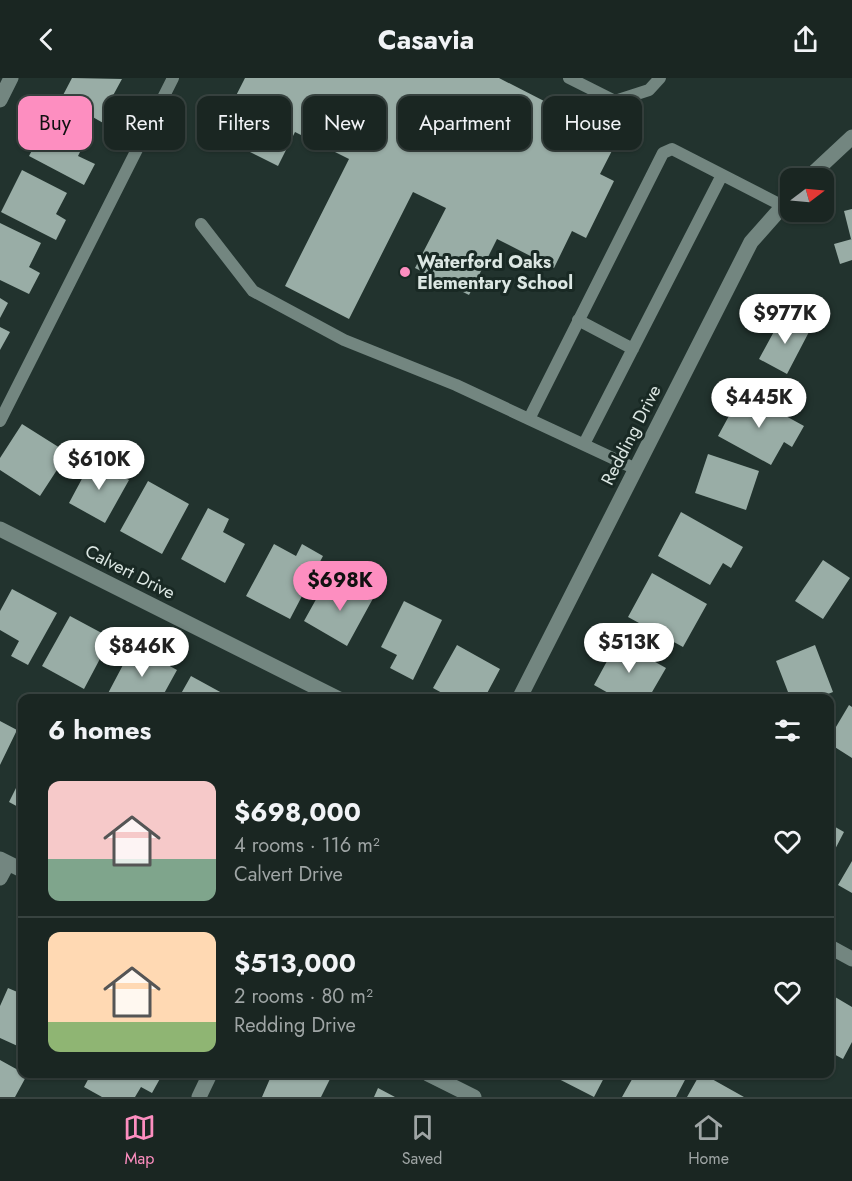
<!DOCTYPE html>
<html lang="en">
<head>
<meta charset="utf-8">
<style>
  :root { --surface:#1a2622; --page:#27322f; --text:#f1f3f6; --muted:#9fa5a5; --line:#384340; --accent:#fd8ec0 }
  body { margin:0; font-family:Jost,sans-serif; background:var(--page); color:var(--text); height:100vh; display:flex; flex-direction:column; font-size:22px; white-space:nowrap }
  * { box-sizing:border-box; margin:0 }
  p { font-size:20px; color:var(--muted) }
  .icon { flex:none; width:33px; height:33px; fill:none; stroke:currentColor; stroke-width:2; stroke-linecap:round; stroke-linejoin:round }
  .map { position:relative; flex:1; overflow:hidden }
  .drawer { position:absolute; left:18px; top:616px; width:816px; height:384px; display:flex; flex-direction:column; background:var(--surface); border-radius:12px; box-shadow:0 2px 4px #0004,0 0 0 2px var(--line) }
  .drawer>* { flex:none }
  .hud { position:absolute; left:18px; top:18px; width:816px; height:54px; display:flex; gap:12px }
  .needle { width:39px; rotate:74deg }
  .tools { position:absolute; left:780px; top:90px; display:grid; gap:12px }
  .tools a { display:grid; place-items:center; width:54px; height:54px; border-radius:12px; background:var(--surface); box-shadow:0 2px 4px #0004,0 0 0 2px var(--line); font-size:30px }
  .price { position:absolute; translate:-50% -51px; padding:0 14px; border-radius:21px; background:#fff; color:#222; font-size:20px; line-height:39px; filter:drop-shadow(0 2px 3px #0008) }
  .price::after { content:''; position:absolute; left:50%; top:36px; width:18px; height:14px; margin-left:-9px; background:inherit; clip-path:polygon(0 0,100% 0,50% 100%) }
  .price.current { background:var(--accent); color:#111 }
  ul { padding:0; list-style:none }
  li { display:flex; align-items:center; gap:18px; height:150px; padding:0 30px }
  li+li { border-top:2px solid var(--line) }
  li span { display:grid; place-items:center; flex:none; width:168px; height:120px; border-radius:12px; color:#555 }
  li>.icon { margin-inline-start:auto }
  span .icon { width:72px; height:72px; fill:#fffc; stroke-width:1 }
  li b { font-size:26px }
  h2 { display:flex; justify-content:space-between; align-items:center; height:72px; padding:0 30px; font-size:26px }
  .pill { padding:0 21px; border-radius:12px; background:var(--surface); box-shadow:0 2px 4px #0004,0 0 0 2px var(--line); font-size:21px; line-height:54px }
  .pill.current { background:var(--accent); color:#111 }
  header { display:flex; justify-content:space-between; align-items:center; height:78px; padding:0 30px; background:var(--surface); font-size:27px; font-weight:700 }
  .tab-bar { display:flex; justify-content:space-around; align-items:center; height:84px; border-top:2px solid var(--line); background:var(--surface); font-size:16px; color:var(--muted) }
  .tab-bar a { display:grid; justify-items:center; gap:3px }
  .tab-bar .current { color:var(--accent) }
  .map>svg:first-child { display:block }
</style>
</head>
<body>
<header><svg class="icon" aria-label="back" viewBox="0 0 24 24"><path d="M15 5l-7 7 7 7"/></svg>Casavia<svg class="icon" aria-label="share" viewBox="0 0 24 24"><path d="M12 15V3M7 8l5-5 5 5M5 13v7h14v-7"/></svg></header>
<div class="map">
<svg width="852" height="1019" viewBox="0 0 852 1019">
  <rect width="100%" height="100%" fill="#22332e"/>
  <path fill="#99ada6" d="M72 0 122 1 110 23 123 30 112 50 61 21Z
    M245 0H499L618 61 600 96 614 103 586 160 572 153 554 190 497 161 469 217 415 190 446 130 413 114 349 241 285 208 349 81 295 54 278 88 216 57Z
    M51 36 89 56 78 78 95 86 84 107 29 78Z
    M22 92 67 115 56 136 66 142 56 162 1 134Z
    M852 131V161H851L844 133Z
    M0 145 41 165 29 189 40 195 29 216 0 202Z
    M852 161V182L840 186 834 166Z
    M0 220 8 225 0 240Z
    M783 237 810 252 787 296 759 281Z
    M0 249 10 254 0 272Z
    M742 314 804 348 792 369 784 364 771 387 718 358Z
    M22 346 68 375 40 418 0 392V380Z
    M708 376 759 393 746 432 695 415Z
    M92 382 129 402 105 445 69 425Z
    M148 403 189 426 162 476 120 453Z
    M208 430 229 441 223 454 245 466 225 505 181 481Z
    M681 434 743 469 731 490 723 485 710 507 658 478Z
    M274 466 296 478 302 466 323 478 290 541 246 518Z
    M823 482 850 500 823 541 795 523Z
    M652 495 707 526 683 569 628 539Z
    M355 503 376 515 347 568 304 543 324 507 347 519Z
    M12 511 57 535 28 587 11 578 19 563 0 552V533Z
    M404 523 442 542 413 602 390 590 397 577 381 569Z
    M70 538 111 560 84 611 42 588Z
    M618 563 666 590 648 621H619L594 607Z
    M457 567 500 591 484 621H453L433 610Z
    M815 567 833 614 815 621H771L788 614 776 583Z
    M133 568 177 592 161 621H105Z
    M191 598 233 621H178Z
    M849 627 852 629V680L830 666V659Z
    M0 643 17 652 0 687Z
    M22 698V731L9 724Z
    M830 746 844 754 830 781Z
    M852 783V815L838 807Z
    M8 910 22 916V970L0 960V928Z
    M830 916 852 929V964L843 981 830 974Z
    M0 982 27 997 15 1019H0Z
    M91 996H160L162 997 152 1015 141 1009 135 1019H102L84 1009Z
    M272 996H325L331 999 321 1019H262Z
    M549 996H606L594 1019Z
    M635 996H679L686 1000 676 1019H622Z
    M700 996H703L744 1019H687Z
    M378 1010 395 1019H374Z"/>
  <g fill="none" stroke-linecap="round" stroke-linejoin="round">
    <path stroke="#738680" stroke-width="12" d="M569 0 615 23 649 12 660 0
      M201 146 253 213 344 262 456 307 636 391
      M578 242 633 271
      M529 341 663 75 672 71 783 128
      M0 343 173 0
      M584 366 722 97"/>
    <path stroke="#738680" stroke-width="15" d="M0 22 11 0
      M808 100 852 59
      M0 451 339 621
      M519 621 751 164 790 120
      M0 781 22 792
      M0 800 8 785
      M830 869 852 881
      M428 996 474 1019
      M199 1019 210 996"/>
  </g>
  <circle fill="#fd8ec0" stroke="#192924" stroke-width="2" cx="405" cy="194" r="6"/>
  <g text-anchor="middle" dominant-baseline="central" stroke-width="6" stroke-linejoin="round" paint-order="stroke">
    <g font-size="18" font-weight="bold" fill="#dce7e3" stroke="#192924" text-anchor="start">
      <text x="417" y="184">Waterford Oaks<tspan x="417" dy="21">Elementary School</tspan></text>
    </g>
    <g font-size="18" fill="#dce7e3" stroke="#192924">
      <text transform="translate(631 357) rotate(-63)">Redding Drive</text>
      <text transform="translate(130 494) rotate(27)">Calvert Drive</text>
    </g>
  </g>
</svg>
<div class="tools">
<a><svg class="needle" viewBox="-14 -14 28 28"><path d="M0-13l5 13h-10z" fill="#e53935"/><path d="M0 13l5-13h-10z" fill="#9fa5a5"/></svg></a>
</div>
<b class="price" style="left:785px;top:267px">$977K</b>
<b class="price" style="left:759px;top:351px">$445K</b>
<b class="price" style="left:99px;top:413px">$610K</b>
<b class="price current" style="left:340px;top:534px">$698K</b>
<b class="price" style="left:629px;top:596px">$513K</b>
<b class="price" style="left:142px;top:600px">$846K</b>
<div class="hud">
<a class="pill current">Buy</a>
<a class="pill">Rent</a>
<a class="pill">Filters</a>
<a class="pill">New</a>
<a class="pill">Apartment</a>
<a class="pill">House</a>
</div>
<section class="drawer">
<h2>6 homes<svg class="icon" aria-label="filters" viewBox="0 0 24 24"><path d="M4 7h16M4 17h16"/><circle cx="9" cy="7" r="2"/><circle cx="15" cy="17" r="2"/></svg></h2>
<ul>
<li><span style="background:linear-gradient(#f6c9c9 65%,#7fa58c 0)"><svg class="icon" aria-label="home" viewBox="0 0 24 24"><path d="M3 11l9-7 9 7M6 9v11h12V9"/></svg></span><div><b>$698,000</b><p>4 rooms · 116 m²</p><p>Calvert Drive</p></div><svg class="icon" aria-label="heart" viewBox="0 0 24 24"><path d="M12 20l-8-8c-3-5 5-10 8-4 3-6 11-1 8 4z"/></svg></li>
<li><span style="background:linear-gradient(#ffd9b3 75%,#8fb573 0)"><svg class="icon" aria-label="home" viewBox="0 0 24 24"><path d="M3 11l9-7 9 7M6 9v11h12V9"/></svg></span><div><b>$513,000</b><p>2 rooms · 80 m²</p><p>Redding Drive</p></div><svg class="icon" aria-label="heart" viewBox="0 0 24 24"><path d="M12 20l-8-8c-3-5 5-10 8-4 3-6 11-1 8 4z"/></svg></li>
</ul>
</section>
</div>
<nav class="tab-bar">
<a class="current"><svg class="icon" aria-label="map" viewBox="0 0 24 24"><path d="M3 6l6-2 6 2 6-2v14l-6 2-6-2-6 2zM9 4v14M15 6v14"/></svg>Map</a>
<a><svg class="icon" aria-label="saved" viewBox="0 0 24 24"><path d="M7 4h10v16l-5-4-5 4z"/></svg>Saved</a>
<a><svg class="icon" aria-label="home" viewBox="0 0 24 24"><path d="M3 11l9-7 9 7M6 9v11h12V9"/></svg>Home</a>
</nav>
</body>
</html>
